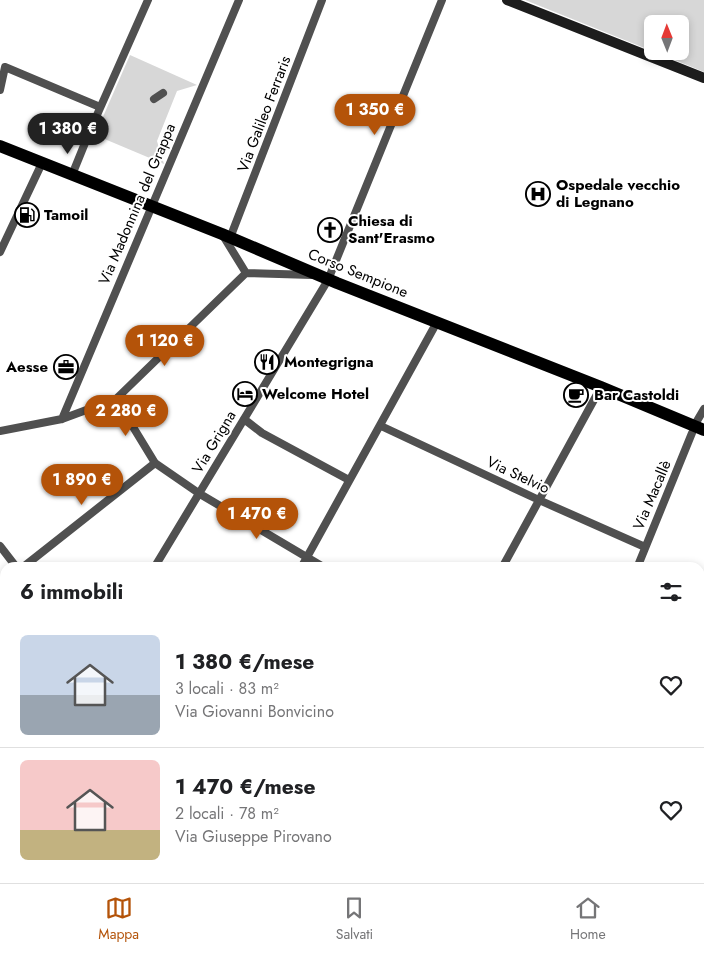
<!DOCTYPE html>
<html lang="it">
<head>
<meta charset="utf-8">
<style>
  :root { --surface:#fff; --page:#f6f6f6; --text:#202124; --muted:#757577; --line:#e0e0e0; --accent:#b45309 }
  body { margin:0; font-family:Jost,sans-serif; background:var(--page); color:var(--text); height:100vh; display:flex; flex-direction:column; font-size:19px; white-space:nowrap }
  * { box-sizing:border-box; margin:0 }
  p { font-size:16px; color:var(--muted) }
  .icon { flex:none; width:28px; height:28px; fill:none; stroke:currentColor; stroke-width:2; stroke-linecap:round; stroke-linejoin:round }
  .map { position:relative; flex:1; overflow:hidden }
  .details { position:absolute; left:0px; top:562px; width:705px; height:321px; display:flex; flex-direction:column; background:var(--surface); border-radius:15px 15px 0 0; box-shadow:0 2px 8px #0003 }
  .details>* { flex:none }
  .needle { width:32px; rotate:359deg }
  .controls { position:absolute; left:644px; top:15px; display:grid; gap:10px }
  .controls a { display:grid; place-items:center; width:45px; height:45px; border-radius:8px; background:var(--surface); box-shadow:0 2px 8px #0003; font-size:25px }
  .price { position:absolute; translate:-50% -42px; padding:0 11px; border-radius:18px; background:var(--accent); color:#fff; font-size:16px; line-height:32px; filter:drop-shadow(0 1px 2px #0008) }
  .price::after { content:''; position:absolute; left:50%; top:30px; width:15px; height:11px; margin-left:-8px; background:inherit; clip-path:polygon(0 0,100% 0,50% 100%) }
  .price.on { background:#222; color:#fff }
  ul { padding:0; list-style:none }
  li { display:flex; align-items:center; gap:15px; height:125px; padding:0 20px }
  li+li { border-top:1px solid var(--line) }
  li span { display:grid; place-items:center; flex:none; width:140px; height:100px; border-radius:8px; color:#555 }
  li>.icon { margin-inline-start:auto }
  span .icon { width:60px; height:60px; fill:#fffc; stroke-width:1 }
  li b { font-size:21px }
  h2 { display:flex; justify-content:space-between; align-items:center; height:60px; padding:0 20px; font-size:21px }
  .tabs { display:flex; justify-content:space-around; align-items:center; height:70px; border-top:1px solid var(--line); background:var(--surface); font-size:14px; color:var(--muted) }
  .tabs a { display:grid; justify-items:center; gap:2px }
  .tabs .on { color:var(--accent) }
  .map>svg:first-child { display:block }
</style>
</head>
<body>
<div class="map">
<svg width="704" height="883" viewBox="0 0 704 883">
  <rect width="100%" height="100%" fill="#fff"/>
  <path fill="#d7d7d7" d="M525 0H704V72L653 51H680V24H652V51Z
    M130 55 197 85 177 91 157 141 164 164 95 135Z
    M5 586V824L4 825 0 820V593Z
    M5 865V879H15L17 883H0V867Z"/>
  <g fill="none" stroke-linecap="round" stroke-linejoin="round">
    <path stroke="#505050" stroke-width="8" d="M0 90 5 67 100 107
      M154 99 163 93
      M89 133 148 0
      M72 175 85 143
      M222 234 246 273
      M230 238 322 0
      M0 252 42 163
      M116 399 155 463 200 494 325 568
      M62 419 239 0
      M244 419 262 433 349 480
      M381 426 539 500 645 547
      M694 426 704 409
      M0 431 62 419 116 399 246 273 312 275
      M0 546 17 568
      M22 568 155 463
      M154 568 328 280 442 0
      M301 568 437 322
      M502 568 601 387
      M637 568 692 433
      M0 584 5 580
      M0 838 5 844
      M31 879 34 883
      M322 883 325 879"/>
    <path stroke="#1d1d1d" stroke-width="10" d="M507 0 704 78
      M632 879 641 883"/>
    <path stroke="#000" stroke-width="12" d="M0 146 222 234 337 283 601 387 704 430
      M700 590 704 585
      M462 883 465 879"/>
  </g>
  <defs>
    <symbol id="hospital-ring" viewBox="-11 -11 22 22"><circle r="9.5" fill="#fff" stroke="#000" stroke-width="1.5"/><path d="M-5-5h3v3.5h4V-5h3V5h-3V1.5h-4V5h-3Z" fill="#000"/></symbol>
    <symbol id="fuel-ring" viewBox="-11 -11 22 22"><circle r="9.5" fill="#fff" stroke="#000" stroke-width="1.5"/><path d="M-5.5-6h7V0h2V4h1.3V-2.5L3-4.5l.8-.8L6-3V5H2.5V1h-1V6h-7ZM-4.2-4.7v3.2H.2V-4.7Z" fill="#000"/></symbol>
    <symbol id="church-ring" viewBox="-11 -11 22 22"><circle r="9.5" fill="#fff" stroke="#000" stroke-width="1.5"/><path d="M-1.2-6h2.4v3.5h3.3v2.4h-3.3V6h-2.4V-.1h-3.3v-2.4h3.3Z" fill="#000"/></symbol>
    <symbol id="restaurant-ring" viewBox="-11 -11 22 22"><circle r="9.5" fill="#fff" stroke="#000" stroke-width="1.5"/><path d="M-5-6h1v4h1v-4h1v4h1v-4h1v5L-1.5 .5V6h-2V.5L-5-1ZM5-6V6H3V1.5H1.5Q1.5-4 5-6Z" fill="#000"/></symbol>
    <symbol id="office-ring" viewBox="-11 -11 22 22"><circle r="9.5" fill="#fff" stroke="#000" stroke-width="1.5"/><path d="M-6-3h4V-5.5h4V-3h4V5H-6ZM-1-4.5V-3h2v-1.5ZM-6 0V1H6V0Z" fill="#000"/></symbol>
    <symbol id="hotel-ring" viewBox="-11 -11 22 22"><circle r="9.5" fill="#fff" stroke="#000" stroke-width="1.5"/><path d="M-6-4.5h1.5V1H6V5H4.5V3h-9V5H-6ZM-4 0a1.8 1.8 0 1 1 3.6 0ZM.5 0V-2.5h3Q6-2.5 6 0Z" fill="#000"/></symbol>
    <symbol id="cafe-ring" viewBox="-11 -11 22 22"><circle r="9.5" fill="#fff" stroke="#000" stroke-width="1.5"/><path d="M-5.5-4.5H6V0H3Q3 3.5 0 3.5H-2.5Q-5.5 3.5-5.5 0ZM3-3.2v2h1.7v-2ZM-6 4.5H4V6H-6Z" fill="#000"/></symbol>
  </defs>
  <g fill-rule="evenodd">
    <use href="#hospital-ring" x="524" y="180" width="28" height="28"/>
    <use href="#fuel-ring" x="13" y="201" width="28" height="28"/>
    <use href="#church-ring" x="316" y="216" width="28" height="28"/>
    <use href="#restaurant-ring" x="253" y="348" width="28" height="28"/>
    <use href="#office-ring" x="52" y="353" width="28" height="28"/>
    <use href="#hotel-ring" x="231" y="380" width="28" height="28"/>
    <use href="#cafe-ring" x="562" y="381" width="28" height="28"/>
  </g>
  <g text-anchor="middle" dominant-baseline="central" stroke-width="4" stroke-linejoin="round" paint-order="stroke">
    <g font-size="15" fill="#000" stroke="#fff">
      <text transform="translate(264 114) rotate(-69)">Via Galileo Ferraris</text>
      <text transform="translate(137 204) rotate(-67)">Via Madonnina del Grappa</text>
      <text transform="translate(358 273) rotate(22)">Corso Sempione</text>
      <text transform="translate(214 442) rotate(-59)">Via Grigna</text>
      <text transform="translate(518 475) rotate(25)">Via Stelvio</text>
      <text transform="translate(652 495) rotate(-67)">Via Macallè</text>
    </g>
    <g font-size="15" font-weight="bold" fill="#000" stroke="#fff" text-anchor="start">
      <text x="556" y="185">Ospedale vecchio<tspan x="556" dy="17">di Legnano</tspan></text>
      <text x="44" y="215">Tamoil</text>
      <text x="348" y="221">Chiesa di<tspan x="348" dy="17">Sant'Erasmo</tspan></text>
      <text x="284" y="362">Montegrigna</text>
      <text x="48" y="367" text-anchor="end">Aesse</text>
      <text x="262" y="394">Welcome Hotel</text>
      <text x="594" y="395">Bar Castoldi</text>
    </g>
  </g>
</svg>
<div class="controls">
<a><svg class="needle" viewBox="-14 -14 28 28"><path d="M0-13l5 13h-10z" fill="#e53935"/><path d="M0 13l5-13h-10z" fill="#757577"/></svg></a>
</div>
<b class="price" style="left:375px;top:136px">1 350 €</b>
<b class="price on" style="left:68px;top:155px">1 380 €</b>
<b class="price" style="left:165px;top:367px">1 120 €</b>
<b class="price" style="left:126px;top:437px">2 280 €</b>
<b class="price" style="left:82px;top:506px">1 890 €</b>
<b class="price" style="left:257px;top:540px">1 470 €</b>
<section class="details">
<h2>6 immobili<svg class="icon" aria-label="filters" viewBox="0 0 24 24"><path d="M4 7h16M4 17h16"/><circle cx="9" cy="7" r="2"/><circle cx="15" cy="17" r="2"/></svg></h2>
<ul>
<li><span style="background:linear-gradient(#c9d6e8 60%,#9aa5b1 0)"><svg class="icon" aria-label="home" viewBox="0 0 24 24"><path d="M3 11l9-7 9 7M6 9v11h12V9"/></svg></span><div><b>1 380 €/mese</b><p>3 locali · 83 m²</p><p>Via Giovanni Bonvicino</p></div><svg class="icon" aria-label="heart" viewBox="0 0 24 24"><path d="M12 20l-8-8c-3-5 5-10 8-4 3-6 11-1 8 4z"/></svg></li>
<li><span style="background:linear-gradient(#f6c9c9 70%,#c2b280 0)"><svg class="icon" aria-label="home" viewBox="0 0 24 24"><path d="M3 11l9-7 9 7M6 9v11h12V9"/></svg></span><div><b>1 470 €/mese</b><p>2 locali · 78 m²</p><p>Via Giuseppe Pirovano</p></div><svg class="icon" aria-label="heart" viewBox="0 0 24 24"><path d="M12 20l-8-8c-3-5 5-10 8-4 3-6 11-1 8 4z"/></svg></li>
</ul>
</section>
</div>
<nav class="tabs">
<a class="on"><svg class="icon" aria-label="map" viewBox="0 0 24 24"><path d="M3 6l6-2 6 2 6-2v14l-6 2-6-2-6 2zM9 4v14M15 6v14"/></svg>Mappa</a>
<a><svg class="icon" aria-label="saved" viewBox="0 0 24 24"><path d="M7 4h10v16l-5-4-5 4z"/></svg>Salvati</a>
<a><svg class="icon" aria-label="home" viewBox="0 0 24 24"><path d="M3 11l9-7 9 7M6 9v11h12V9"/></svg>Home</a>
</nav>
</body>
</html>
